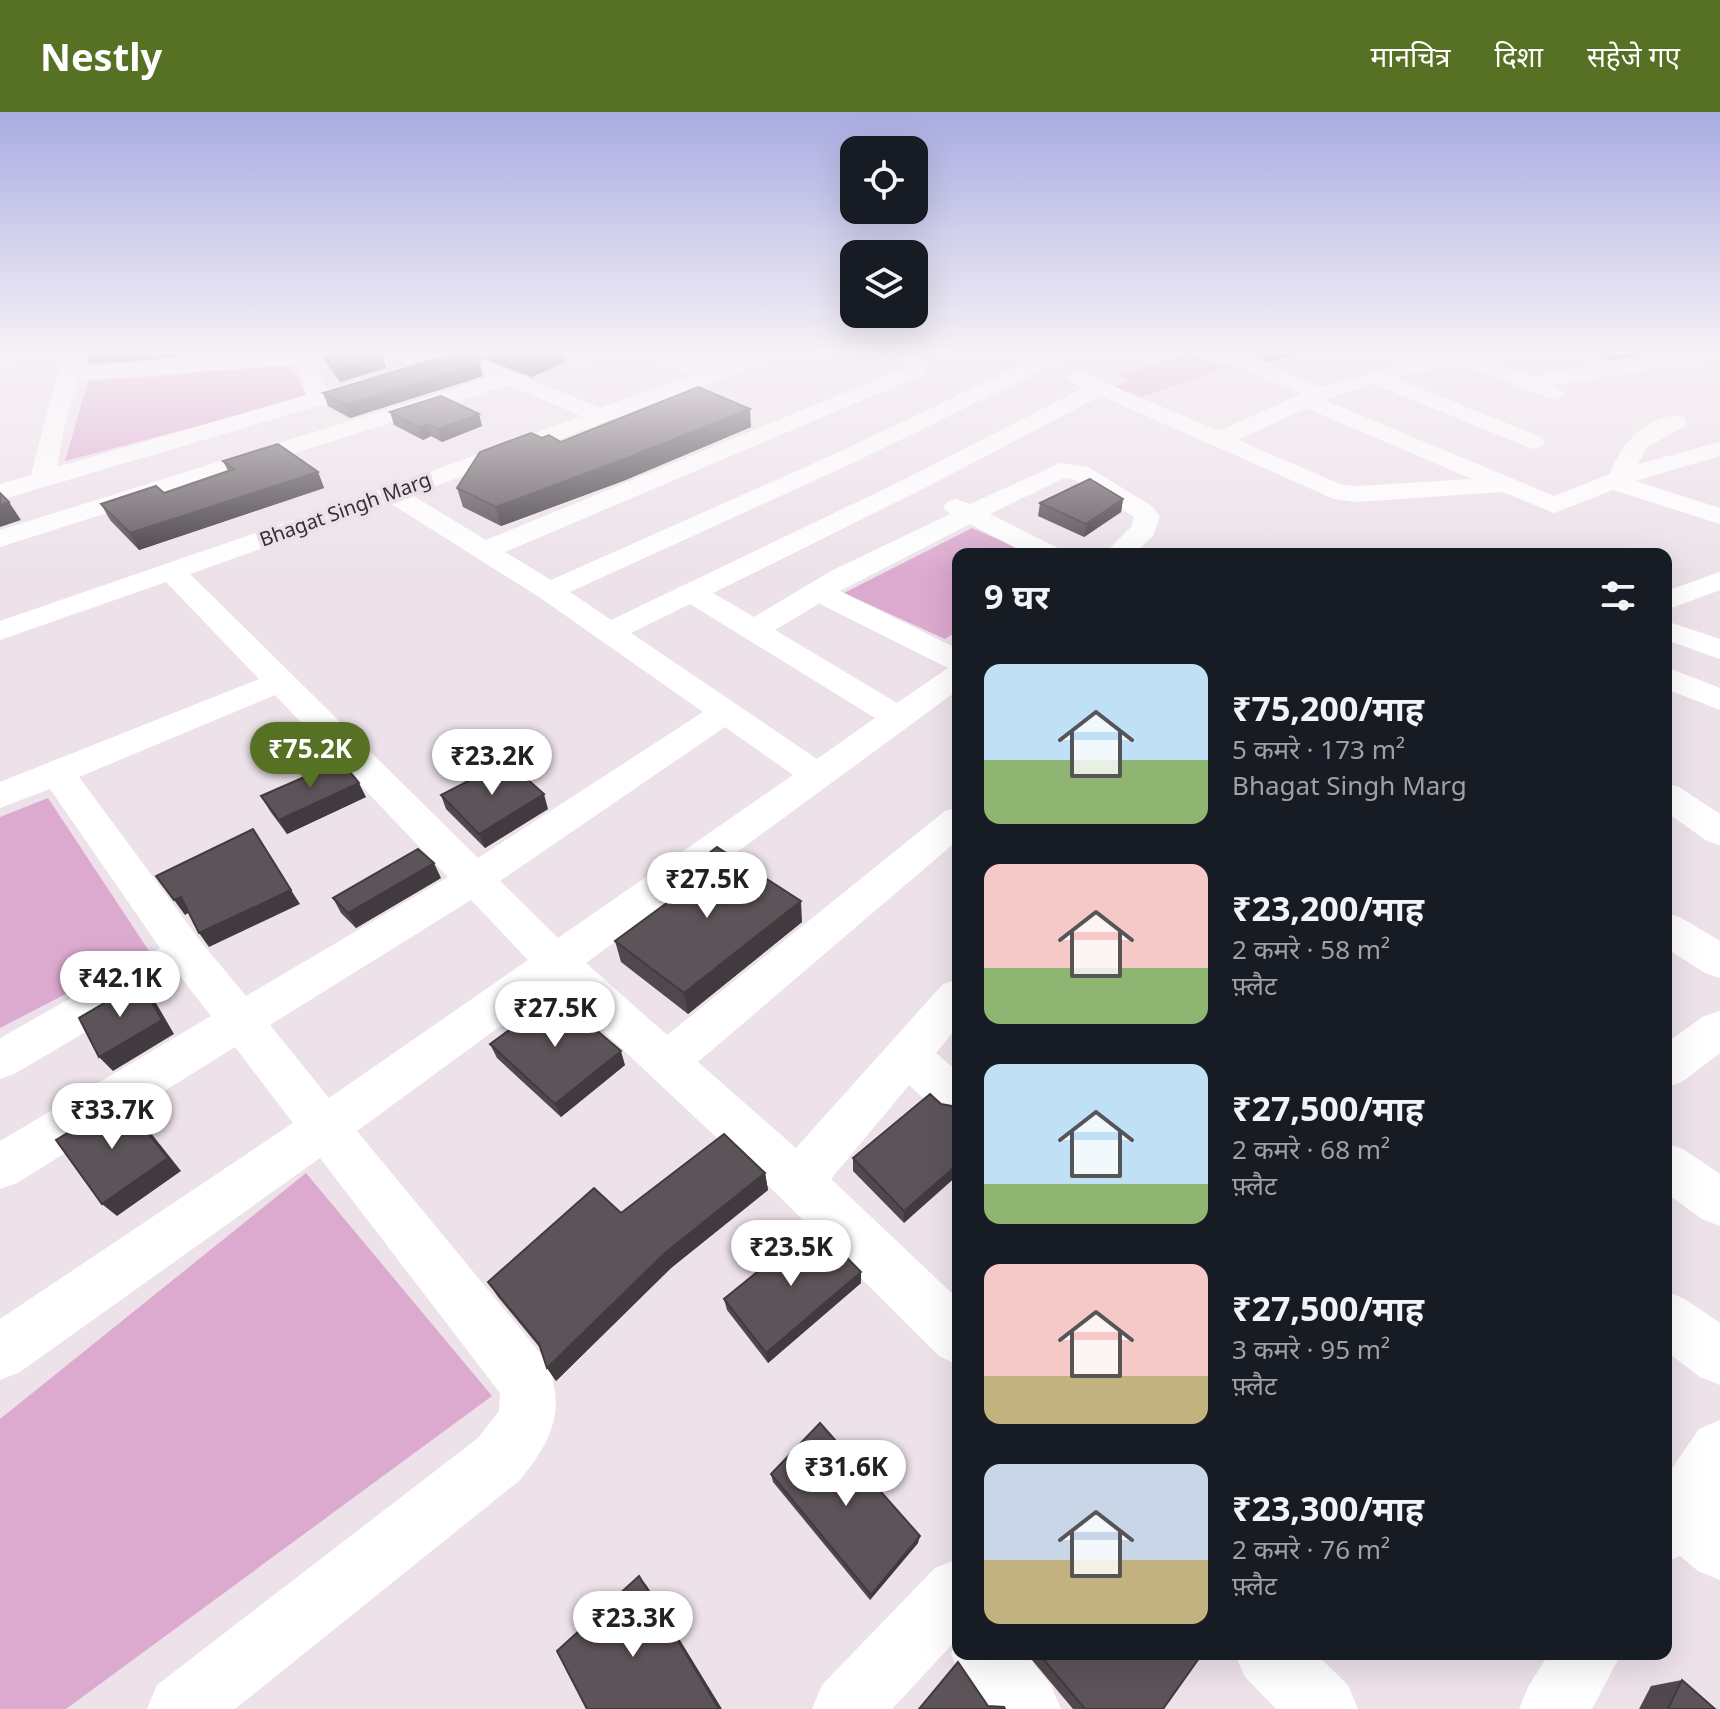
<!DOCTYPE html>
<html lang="hi">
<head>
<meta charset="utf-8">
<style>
  :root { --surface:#171b24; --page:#20242c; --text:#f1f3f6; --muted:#9ea1a6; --accent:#577124 }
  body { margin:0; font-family:"Noto Sans","Noto Sans Devanagari",sans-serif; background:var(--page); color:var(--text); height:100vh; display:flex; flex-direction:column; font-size:30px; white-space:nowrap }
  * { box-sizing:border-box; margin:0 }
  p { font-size:26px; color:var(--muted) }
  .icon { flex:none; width:44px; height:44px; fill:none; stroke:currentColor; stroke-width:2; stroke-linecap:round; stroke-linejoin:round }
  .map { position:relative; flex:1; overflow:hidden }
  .details { position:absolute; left:952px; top:436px; width:720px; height:1112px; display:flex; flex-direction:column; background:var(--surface); border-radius:16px; box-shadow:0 8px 32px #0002 }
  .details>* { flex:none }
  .tools { position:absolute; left:840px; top:24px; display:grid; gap:16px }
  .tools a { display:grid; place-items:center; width:88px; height:88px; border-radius:16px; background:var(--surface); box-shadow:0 8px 32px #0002; font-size:40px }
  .price { position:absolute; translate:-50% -68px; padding:0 18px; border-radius:28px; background:#fff; color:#222; font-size:26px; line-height:52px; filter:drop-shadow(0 2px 4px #0008) }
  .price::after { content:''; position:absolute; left:50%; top:48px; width:24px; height:18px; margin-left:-12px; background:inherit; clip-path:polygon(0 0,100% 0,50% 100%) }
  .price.active { background:var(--accent); color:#fff }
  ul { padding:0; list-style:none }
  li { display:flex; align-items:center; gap:24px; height:200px; padding:0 32px }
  li span { display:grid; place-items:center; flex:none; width:224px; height:160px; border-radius:16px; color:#555 }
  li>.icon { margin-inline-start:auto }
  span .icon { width:96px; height:96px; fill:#fffc; stroke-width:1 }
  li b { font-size:34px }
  h2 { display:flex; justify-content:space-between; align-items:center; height:96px; padding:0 32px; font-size:34px }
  header { display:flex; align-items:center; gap:48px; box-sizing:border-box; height:112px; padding:0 40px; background:var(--accent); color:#fff }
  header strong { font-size:38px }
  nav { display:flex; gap:44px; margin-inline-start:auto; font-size:28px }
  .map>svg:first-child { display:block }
</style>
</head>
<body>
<header>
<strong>Nestly</strong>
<nav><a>मानचित्र</a><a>दिशा</a><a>सहेजे गए</a></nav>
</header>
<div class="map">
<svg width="1720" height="1597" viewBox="0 0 1720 1597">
  <rect width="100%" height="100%" fill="#ede2ea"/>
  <path fill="#dcaacf" d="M1190 240 1228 255 1138 286 1114 275 1131 269 1119 263Z
    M288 249 308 285 65 349 88 269 175 263Z
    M972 416 1031 442H958V519L945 527 844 481Z
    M48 686 149 839 0 916V705Z
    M306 1061 492 1284 66 1597H0V1307Z"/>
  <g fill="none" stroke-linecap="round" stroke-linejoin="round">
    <path fill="#fff" fill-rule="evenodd" d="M0 238H21L7 255 0 257Z
      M73 238H89L91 241 84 255 299 241 316 250 326 277 375 264 386 270 383 275 0 388V372L31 363 57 262ZM295 253 299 257 306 283 57 355 67 302 78 268Z
      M444 238H469L498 254 601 296 691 263 641 242 638 238H665L710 256 760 238H789L786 242 412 383 486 428 907 255 884 238H908L929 253 924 262 505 440 551 468 839 340 1053 238H1079L1076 242 855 350 570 480 611 508 901 369 1083 276 1065 265 1069 261H1083L1219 319 1301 282 1210 242 1207 238H1234L1320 275 1437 243 1433 238H1461L1531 264 1695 238H1720V246L1554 273 1566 281 1555 288 1458 251 1395 266 1541 325 1545 330 1541 335 1533 337 1373 272 1324 288 1554 384 1610 362C1619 334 1650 297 1684 305L1687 310 1684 315 1647 335 1638 352 1720 330V344L1635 369 1720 396V412L1613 378 1554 401 1503 380 1356 390 1334 387 1101 284 919 379 713 481 754 505 831 459 950 402 943 395 947 390 956 387 970 392 1060 351 1088 355 1152 394 1160 405 1153 424 1134 442H1104L1131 415 1134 405 1073 367 1064 366 990 402 1058 436 1062 442H1027L970 412 840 479 958 537V578L586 851 667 923 945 699 958 695V728L698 950 796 1036 943 872 958 867V914L936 941 958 960V1008L941 1002 909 973 831 1067 958 1187V1253L939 1244 780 1085 555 874 357 1019 546 1248C567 1298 552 1328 520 1368L235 1597H147L157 1573 478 1326 499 1299 500 1281 320 1046 20 1260 0 1268V1207L293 1011 235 935 17 1071 0 1077V1029L211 904 180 864 16 961 0 967V926L160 836 50 677 0 696V670L259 567 166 470 0 528V509L383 377 581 304 509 273 0 435V418L490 265ZM1306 296 1472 367 1356 374 1340 372 1238 328ZM390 391 539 485 703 600 478 746 190 462ZM820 491 822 493 948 556 897 591 775 518ZM690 492 875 606 817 647 631 521ZM275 583 448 765 246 884 201 830 79 665ZM725 615 793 663 558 826 500 769ZM471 788 528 848 329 986 270 913Z
      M546 238H622L619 242 581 252 549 242Z
      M1720 460V478L1666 498V479Z
      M1666 509 1720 527V547L1666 528Z
      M1666 555 1720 576V598L1666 577Z
      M1666 671 1679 675 1720 702V733L1707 729 1666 700Z
      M1666 801 1680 805 1720 829V866L1705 861 1666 836Z
      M1720 899V941L1682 970 1666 975V931L1704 904Z
      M1666 1031 1683 1037 1720 1062V1114L1702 1107 1666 1081Z
      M1666 1179 1685 1187 1720 1211V1273L1700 1265 1666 1239Z
      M1720 1308V1468L1698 1459 1680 1444 1666 1450V1365L1699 1317Z
      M958 1447V1542H1026L1051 1573 1061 1597H985L961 1565 951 1542 957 1527 892 1597H812L822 1573 935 1456Z
      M1235 1542H1316L1348 1573 1358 1597H1276L1245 1565Z
      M1549 1542H1621L1592 1597H1519L1529 1573Z"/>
  </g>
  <path fill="#50484d" d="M88 238H178L175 246 90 252 85 242Z
    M317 238H377L386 256 340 270Z
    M467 238H561L564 239 566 250 531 265 482 246 477 251 483 264 350 306 328 294 323 281Z
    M1241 238H1309L1269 250Z
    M1588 238H1676L1611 248Z
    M390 300 479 302 482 314 442 330 431 324 423 328 394 313Z
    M751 315 623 369 501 414 463 395 457 376 542 326 561 330Z
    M223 349 318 360 324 376 139 438 110 408 101 392 164 381 228 359Z
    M1123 387 1121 400 1084 425 1038 404 1040 391Z
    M441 683 548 697 485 736 446 697Z
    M261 684 366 685 287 722 270 699Z
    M441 766 356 816 341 801 333 786Z
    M671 770 802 810 688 902 621 850 615 829 674 786Z
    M490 932 625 953 561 1005 497 946Z
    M941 992 904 1111 853 1059V1046Z
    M765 1061 768 1078 671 1156 556 1269 547 1256 541 1237 498 1185 488 1170 621 1101Z
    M861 1171 768 1251 727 1198 724 1187Z
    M771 1362 918 1431 870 1488 773 1370Z
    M1027 1542H1202L1163 1597H1073Z
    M1682 1568 1715 1597H1639L1651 1574Z"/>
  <path fill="#413b3f" d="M171 238H178L175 246Z
    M476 238H480L482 246 473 254 480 252 483 264 350 306 345 293 468 244Z
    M1272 238H1309L1269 250Z
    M1616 238H1676L1611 248Z
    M564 239 566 250 531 265 529 253Z
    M383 244 386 256 340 270 335 258Z
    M750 297 751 315 623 369 501 414 496 395Z
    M479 302 482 314 442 330 438 317Z
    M428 312 431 324 423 328 419 315Z
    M318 360 324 376 139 438 130 421Z
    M1123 387 1121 400 1084 425 1086 412Z
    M9 390 21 408 0 415V393Z
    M359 671 366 685 287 722 279 708Z
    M544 682 548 697 485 736 479 722Z
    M434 751 441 766 356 816 348 801Z
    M291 778 300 792 209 835 199 821Z
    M181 785 191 799 185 803 174 788Z
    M801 789 802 810 688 902 684 881Z
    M140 870 152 884 174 922 113 959 99 945Z
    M621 939 625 953 561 1005 555 992Z
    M121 988 135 1001 181 1059 117 1104 102 1092Z
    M958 1052V1063L904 1111V1099Z
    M765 1061 768 1078 671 1156 556 1269 547 1256 665 1141Z
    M861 1160V1171L768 1251 766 1241Z
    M920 1424 918 1431 870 1488 871 1483Z
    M639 1464 647 1474 722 1597H719Z"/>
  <path fill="#5d545a" stroke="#413b3f" stroke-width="2" d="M88 238H150L85 242Z
    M320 238H377L383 244 335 258Z
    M467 238H476L468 244 480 252 345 293 323 281Z
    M488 238H561L564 239 529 253Z
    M698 275 750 297 619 349 496 395 457 376 480 340 531 321 542 326 549 323 561 330Z
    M441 284 479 302 438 317 428 312 419 315 390 300Z
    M278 332 318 360 130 421 101 392 156 374 164 381 234 357 223 349Z
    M1090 367 1123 387 1086 412 1040 391Z
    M0 381 9 390 0 393Z
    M341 649 359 671 279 708 261 684Z
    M507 649 544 682 479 722 441 683Z
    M253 717 291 778 199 821 181 785 174 788 156 764Z
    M717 735 801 789 684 881 615 829 683 779 671 770Z
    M418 737 434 751 348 801 333 786Z
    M140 870 162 908 99 945 79 906Z
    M556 884 621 939 555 992 490 932Z
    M930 982 941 992 958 995V1052L904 1099 853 1046Z
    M121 988 168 1046 102 1092 56 1028Z
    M724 1022 765 1061 665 1141 547 1256 539 1232 488 1170 594 1076 621 1101Z
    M815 1113 861 1160 766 1241 724 1187Z
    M820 1311 920 1424 871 1483 771 1362Z
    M639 1464 719 1597H587L557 1539Z
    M1039 1542H1202L1163 1597H1085Z
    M958 1550 988 1594 1004 1595 1005 1597H919Z
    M1682 1568 1715 1597H1668Z"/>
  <linearGradient id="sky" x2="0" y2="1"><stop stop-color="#a9ace2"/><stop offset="0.52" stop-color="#f7f2f6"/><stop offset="1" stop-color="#f7f2f6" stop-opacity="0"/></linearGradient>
  <rect width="1720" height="462" fill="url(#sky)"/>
  <g text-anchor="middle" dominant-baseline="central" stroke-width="8" stroke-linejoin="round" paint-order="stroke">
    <g font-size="20" fill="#353134" stroke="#ede2ea">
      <text transform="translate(345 397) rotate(-20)">Bhagat Singh Marg</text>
    </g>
  </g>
</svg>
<div class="tools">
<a><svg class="icon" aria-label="locate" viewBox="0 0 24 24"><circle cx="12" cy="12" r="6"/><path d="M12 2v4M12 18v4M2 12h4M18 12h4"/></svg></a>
<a><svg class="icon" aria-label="layers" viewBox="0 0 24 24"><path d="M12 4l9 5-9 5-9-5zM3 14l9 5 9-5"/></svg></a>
</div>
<b class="price active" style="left:310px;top:678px">₹75.2K</b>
<b class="price" style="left:492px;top:685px">₹23.2K</b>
<b class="price" style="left:707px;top:808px">₹27.5K</b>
<b class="price" style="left:120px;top:907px">₹42.1K</b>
<b class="price" style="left:555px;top:937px">₹27.5K</b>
<b class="price" style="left:112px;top:1039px">₹33.7K</b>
<b class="price" style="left:791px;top:1176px">₹23.5K</b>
<b class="price" style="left:846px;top:1396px">₹31.6K</b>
<b class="price" style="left:633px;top:1547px">₹23.3K</b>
<section class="details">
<h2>9 घर<svg class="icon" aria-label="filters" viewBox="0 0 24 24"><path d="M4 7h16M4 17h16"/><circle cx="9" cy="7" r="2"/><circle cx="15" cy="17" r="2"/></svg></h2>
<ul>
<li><span style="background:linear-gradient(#bfe0f5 60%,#8fb573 0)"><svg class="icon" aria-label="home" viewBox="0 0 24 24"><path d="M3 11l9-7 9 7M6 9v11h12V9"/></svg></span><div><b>₹75,200/माह</b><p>5 कमरे · 173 m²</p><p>Bhagat Singh Marg</p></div></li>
<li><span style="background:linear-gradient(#f6c9c9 65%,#8fb573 0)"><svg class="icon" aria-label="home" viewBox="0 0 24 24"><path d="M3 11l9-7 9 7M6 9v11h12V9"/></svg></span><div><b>₹23,200/माह</b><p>2 कमरे · 58 m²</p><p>फ़्लैट</p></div></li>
<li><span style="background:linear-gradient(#bfe0f5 75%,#8fb573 0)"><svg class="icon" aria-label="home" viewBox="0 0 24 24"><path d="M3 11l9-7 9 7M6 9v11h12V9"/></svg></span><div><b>₹27,500/माह</b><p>2 कमरे · 68 m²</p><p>फ़्लैट</p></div></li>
<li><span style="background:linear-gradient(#f6c9c9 70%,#c2b280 0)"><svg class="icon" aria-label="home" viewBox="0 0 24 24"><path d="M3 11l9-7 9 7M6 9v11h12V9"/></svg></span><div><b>₹27,500/माह</b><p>3 कमरे · 95 m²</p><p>फ़्लैट</p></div></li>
<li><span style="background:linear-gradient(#c9d6e8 60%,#c2b280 0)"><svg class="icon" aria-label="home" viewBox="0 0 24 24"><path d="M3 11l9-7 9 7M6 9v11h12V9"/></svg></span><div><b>₹23,300/माह</b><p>2 कमरे · 76 m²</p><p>फ़्लैट</p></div></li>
</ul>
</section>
</div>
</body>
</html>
